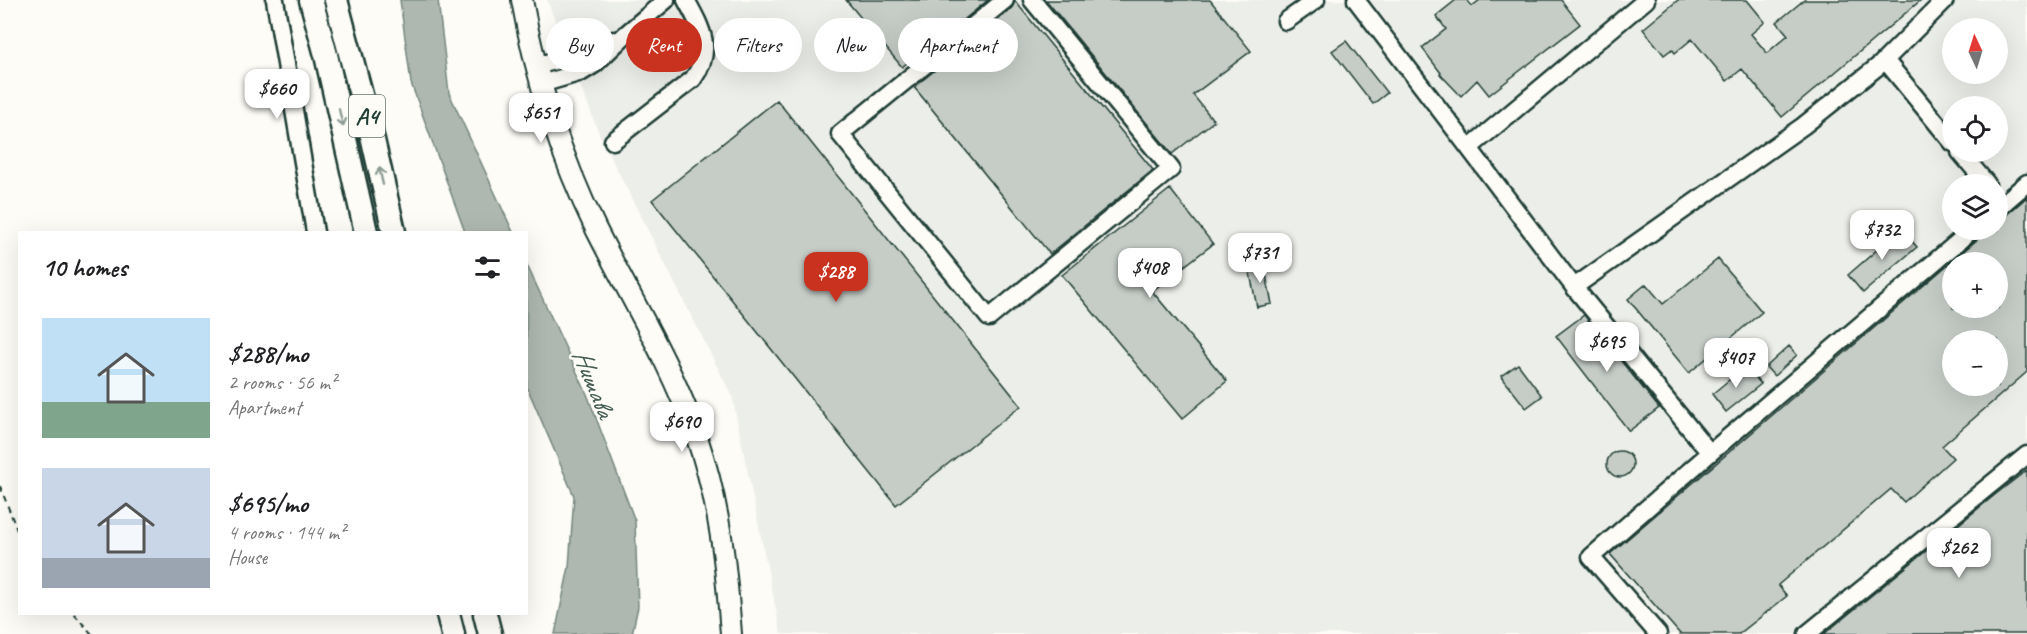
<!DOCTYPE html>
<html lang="en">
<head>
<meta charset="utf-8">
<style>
  :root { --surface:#fff; --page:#f2f2f2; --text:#202124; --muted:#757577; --accent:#c8321e }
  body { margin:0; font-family:Caveat,sans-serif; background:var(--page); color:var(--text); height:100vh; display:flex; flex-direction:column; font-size:22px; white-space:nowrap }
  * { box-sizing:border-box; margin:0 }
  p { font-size:20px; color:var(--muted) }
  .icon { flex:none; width:33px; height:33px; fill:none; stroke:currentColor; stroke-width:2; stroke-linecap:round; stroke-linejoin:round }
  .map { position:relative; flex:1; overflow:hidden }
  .side { position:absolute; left:18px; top:231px; width:510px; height:384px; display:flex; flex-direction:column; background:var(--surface); border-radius:0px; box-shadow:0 6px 24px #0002 }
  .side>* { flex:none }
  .hud { position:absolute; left:546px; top:18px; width:570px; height:54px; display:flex; gap:12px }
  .needle { width:39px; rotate:356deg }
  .controls { position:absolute; left:1942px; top:18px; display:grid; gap:12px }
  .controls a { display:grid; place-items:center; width:66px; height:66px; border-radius:50%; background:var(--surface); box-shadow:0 6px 24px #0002; font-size:30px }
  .price { position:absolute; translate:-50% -51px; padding:0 14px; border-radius:12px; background:#fff; color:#222; font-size:20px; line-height:39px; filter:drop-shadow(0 2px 3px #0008) }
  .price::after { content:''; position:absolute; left:50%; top:36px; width:18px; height:14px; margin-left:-9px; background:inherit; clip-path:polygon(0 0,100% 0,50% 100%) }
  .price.active { background:var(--accent); color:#fff }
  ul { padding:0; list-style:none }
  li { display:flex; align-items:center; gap:18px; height:150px; padding:0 24px }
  li span { display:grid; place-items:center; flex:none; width:168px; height:120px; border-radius:0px; color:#555 }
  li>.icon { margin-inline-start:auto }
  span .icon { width:72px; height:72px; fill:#fffc; stroke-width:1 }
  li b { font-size:26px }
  h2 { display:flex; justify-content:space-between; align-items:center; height:72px; padding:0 24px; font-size:26px }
  .tag { padding:0 21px; border-radius:27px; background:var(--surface); box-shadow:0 6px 24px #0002; font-size:21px; line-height:54px }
  .tag.active { background:var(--accent); color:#fff }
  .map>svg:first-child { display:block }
</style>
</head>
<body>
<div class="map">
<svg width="2027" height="634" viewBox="0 0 2027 634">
  <rect width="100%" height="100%" fill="#fdfcf7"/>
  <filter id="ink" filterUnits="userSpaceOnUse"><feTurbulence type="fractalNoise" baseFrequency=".0167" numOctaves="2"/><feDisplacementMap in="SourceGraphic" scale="12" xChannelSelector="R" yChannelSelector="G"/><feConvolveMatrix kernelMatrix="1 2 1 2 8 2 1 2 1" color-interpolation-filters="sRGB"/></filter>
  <g filter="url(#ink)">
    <path fill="#eceee9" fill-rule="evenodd" d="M547 0H2027V634H781L732 396 600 136ZM1953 28H1998V74H1953ZM1953 106H1998V152H1953ZM1953 184H1998V230H1953ZM1953 262H1998V308H1953ZM1953 340H1998V386H1953Z"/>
    <path fill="#aeb8b1" stroke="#75877f" stroke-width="1.5" d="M400 0H438L449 93 513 232H465L411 83Z
      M526 263 587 394 635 521 638 607 632 634H555L569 567 574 496 527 387Z"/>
    <path fill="#c6cdc7" stroke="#1f3d34" stroke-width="1.5" fill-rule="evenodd" d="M846 0H988L961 22 960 20 902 67Z
      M1046 0H1210L1251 51 1193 95 1214 121 1172 154Z
      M1456 0H1467L1472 6 1480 0H1561L1580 24 1489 95 1477 80 1461 96 1440 74 1441 73 1422 48 1446 29 1436 16Z
      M1678 0H1747L1765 22 1751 34 1767 53 1788 35 1777 22 1804 0H1921L1782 117 1742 69 1727 81 1692 39 1675 53 1672 49 1664 55 1643 29Z
      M1015 1 1153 170 1050 254 914 87 1012 8Z
      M1346 41 1387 93 1373 104 1332 51Z
      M777 100 1021 406 896 505 652 200Z
      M1170 189 1213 244 1152 291 1227 381 1182 419 1062 275Z
      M2027 197V372L1942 446 1953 458 1904 502 1891 489 1778 585 1787 596 1739 634H1680L1610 554 1979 238 1986 230H1998V219L2005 216ZM1953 262H1998V308H1953ZM1953 340H1998V386H1953Z
      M1901 229 1917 247 1863 293 1848 275Z
      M1718 259 1762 312 1689 373 1628 299 1646 284 1663 304Z
      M1263 260 1272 304 1257 307 1248 264Z
      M1584 315 1659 408 1629 431 1556 336Z
      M1789 346 1797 355 1774 376 1766 367Z
      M1518 364 1542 396 1526 408 1501 376Z
      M1746 366 1761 384 1726 412 1712 394Z
      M1607 464a13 13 0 1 1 26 0a13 13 0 1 1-26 0Z
      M2027 470V634H1824L1996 494Z"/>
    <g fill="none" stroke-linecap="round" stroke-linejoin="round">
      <defs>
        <path id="minor" d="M275 0 315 232
          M1005 0 840 134 989 318 1171 169 1032 0
          M1356 0 1469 148 1646 0
          M1286 21 1316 0
          M1885 60 1953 143
          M536 66 589 52 614 40
          M541 84 582 72 595 64 626 34 666 0
          M613 141 693 79C714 50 702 29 686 0
          M1469 148 1574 287 1710 453
          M1960 152 1987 184
          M1998 208 2027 183
          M1574 287 1803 126 1881 64 1945 0
          M1658 634 1591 557 1710 453 1972 230
          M1807 634 2027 455"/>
        <path id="major" d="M522 0C536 79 561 157 596 229 630 297 672 365 697 438 720 504 726 565 731 634"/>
        <path id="highway" d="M311 0 326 55 366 232
          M336 0 373 140 394 232
          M448 614 453 634
          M485 614 490 634"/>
      </defs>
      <use href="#minor" stroke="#1f3d34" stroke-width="21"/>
      <use href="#major" stroke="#1f3d34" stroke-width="24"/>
      <use href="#highway" stroke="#1f3d34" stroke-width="27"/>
      <path stroke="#1f3d34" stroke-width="2" stroke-dasharray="6 4.5" stroke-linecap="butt" d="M0 486 20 538
        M74 614 92 634"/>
      <use href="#minor" stroke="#fdfcf7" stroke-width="16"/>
      <use href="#major" stroke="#fdfcf7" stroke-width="20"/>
      <use href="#highway" stroke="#fdfcf7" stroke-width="22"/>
    </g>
    <defs><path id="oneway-shaft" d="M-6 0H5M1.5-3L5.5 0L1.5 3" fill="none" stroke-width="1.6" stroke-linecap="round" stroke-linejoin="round" transform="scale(1.5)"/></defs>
    <g stroke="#8e9c96">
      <use href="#oneway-shaft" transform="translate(341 118) rotate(77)"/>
      <use href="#oneway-shaft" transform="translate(381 176) rotate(-103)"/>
    </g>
  </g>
  <g text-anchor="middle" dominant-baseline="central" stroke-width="5" stroke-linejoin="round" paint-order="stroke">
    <rect fill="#fdfcf7" stroke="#62766e" stroke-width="1.5" x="349" y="95" width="36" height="42" rx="4.5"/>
    <g font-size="24" font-weight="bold" fill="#1f3d34">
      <text x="367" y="116">A4</text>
    </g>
    <g font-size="27" font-style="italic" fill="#435c53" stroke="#fdfcf7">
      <text transform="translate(594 383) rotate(68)">Нишава</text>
    </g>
  </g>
</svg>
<div class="controls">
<a><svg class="needle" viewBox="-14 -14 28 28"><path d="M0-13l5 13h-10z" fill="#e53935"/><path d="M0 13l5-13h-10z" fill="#757577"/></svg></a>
<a><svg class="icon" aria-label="locate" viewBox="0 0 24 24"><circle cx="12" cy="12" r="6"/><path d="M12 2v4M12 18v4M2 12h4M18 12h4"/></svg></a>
<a><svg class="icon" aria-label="layers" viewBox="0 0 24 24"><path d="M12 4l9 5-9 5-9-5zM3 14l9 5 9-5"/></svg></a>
<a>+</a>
<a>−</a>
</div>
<b class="price" style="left:277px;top:120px">$660</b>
<b class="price" style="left:541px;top:144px">$651</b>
<b class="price" style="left:1882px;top:261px">$732</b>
<b class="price" style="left:1260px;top:284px">$731</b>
<b class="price" style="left:1150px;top:299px">$408</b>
<b class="price active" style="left:836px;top:303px">$288</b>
<b class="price" style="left:1607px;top:373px">$695</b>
<b class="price" style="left:1736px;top:389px">$407</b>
<b class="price" style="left:682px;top:453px">$690</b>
<b class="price" style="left:1959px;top:579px">$262</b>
<div class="hud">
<a class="tag">Buy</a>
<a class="tag active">Rent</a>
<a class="tag">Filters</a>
<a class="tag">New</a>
<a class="tag">Apartment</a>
</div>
<section class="side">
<h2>10 homes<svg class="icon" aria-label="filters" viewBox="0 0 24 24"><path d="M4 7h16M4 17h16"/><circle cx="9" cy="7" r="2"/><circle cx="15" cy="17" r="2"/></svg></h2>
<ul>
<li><span style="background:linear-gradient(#bfe0f5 70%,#7fa58c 0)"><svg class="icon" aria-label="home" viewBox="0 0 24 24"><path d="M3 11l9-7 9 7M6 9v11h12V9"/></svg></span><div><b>$288/mo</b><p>2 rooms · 56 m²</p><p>Apartment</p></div></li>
<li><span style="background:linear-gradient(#c9d6e8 75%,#9aa5b1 0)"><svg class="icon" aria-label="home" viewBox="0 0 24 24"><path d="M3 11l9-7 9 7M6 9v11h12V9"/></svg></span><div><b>$695/mo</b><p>4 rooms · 144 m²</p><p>House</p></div></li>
</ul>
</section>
</div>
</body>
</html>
